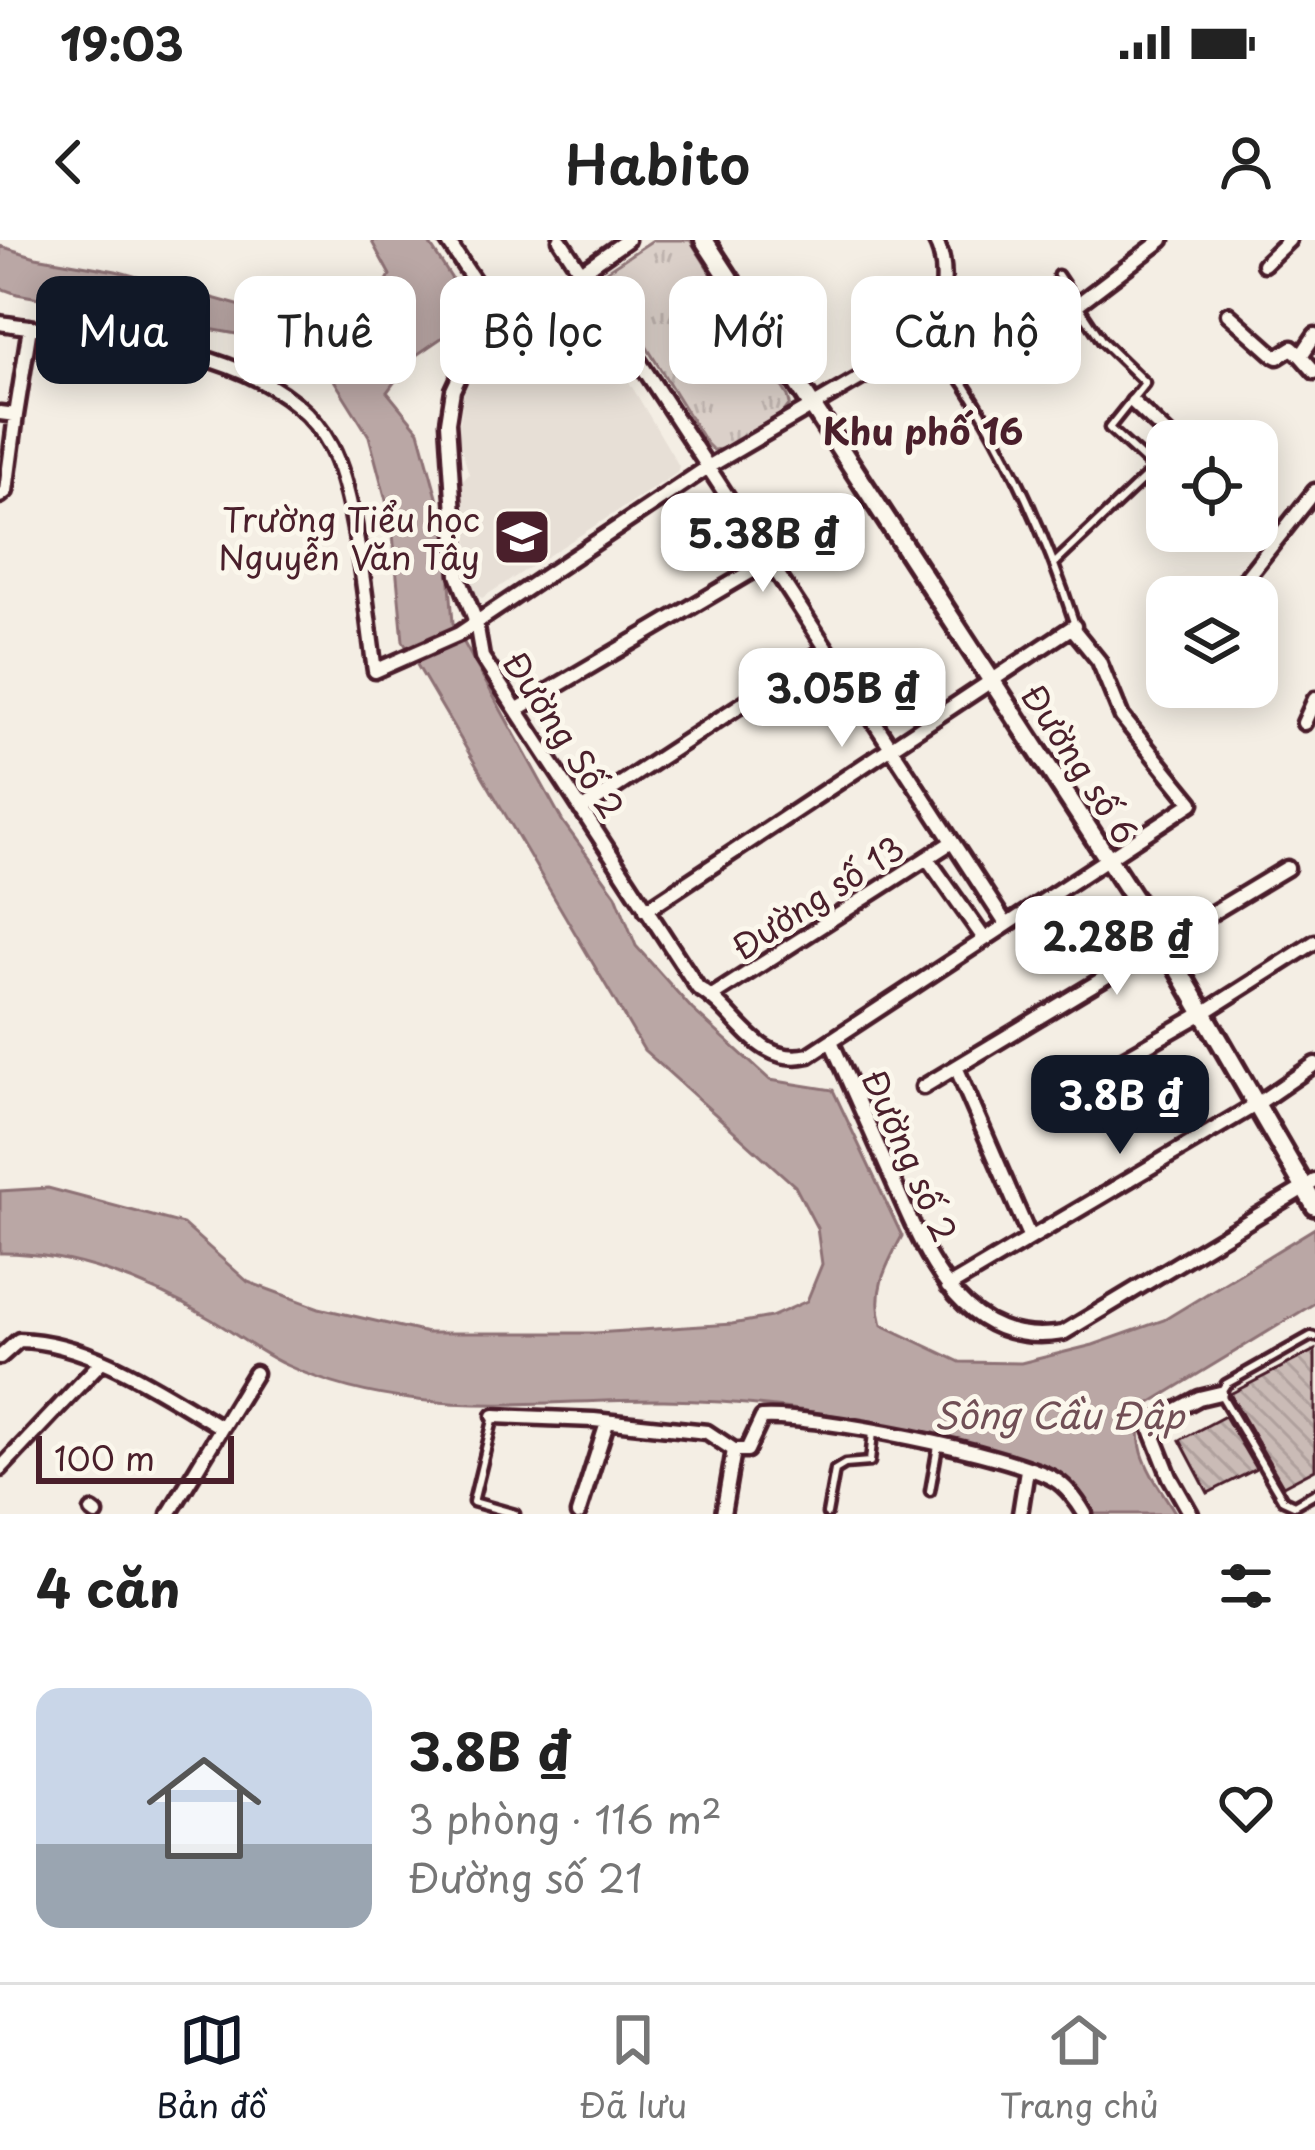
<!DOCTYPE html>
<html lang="vi">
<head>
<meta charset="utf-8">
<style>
  :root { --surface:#fff; --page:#f6f6f6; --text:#222; --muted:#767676; --line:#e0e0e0; --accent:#111827 }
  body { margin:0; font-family:"Playpen Sans",sans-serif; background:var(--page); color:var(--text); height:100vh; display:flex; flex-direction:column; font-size:45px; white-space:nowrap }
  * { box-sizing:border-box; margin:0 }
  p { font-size:39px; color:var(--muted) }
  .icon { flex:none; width:66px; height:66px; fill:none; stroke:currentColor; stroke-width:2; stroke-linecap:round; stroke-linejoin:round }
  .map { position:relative; height:1274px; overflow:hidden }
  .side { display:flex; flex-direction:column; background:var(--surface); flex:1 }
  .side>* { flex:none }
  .top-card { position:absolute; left:36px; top:36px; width:1245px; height:108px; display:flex; gap:24px }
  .tools { position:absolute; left:1146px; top:180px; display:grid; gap:24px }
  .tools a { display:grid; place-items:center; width:132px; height:132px; border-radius:24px; background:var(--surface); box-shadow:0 6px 30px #0003; font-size:60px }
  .scale { position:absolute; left:36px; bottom:30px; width:198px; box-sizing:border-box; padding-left:12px; border:6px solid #4a1f2b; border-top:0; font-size:33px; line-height:42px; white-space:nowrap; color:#4a1f2b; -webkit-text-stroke:9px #fbf7ec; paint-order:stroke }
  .price { position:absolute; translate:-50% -102px; padding:0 27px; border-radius:24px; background:#fff; color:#222; font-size:39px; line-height:78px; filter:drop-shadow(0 3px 6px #0008) }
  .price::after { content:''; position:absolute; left:50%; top:72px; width:36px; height:27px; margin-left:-18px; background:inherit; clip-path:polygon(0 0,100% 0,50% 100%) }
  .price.active { background:var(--accent); color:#fff }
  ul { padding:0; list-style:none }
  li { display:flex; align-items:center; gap:36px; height:300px; padding:0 36px }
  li+li { border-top:3px solid var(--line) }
  li span { display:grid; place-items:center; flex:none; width:336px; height:240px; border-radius:24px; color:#555 }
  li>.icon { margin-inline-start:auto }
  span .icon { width:144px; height:144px; fill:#fffc; stroke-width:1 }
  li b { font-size:51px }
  h2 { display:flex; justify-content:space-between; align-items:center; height:144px; padding:0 36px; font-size:51px }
  .tag { padding:0 42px; border-radius:24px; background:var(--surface); box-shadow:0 6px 30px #0003; font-size:42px; line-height:108px }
  .tag.active { background:var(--accent); color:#fff }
  .status { display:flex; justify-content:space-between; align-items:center; height:84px; padding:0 60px; background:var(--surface); direction:ltr }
  .status svg { height:33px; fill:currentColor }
  header { display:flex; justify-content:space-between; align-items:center; height:156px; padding:0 36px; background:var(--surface); font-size:54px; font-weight:600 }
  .dock { display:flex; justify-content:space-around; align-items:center; height:168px; border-top:3px solid var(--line); background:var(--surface); font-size:33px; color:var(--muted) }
  .dock a { display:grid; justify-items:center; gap:6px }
  .dock .active { color:var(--accent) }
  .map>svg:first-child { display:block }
</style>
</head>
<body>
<div class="status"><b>19:03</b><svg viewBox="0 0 49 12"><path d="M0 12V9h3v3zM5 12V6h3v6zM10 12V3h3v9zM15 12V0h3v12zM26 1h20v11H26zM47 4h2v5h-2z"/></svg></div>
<header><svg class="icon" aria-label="back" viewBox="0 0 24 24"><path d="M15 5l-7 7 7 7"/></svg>Habito<svg class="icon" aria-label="person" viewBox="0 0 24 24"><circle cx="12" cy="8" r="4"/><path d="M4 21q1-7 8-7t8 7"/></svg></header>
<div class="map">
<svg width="1315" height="1274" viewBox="0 0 1315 1274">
  <defs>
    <pattern id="grass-tufts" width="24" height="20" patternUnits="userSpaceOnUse" patternTransform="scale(3)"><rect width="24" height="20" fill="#dbd0c9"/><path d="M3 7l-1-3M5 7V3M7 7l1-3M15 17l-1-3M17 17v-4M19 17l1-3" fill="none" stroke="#bdb2ad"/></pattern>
    <pattern id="building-back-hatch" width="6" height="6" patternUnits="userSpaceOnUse" patternTransform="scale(3)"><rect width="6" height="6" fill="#cabbb6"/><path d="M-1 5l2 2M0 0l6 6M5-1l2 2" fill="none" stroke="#afa09d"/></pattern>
  </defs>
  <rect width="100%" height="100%" fill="#f4eee4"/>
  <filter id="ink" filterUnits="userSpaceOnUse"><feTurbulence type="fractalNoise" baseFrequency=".00833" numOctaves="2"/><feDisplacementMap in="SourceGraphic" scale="24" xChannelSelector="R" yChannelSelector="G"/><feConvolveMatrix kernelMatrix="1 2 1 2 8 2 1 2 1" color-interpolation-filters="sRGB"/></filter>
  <g filter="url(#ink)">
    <path fill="#e7dfd6" d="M566 63 577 66 628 140 679 226 677 233 482 358 473 353 462 242 469 234 458 197 465 143 475 126Z"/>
    <path fill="url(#grass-tufts)" stroke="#92787a" stroke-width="3" d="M653 0H690L788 156 790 164 784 172 723 209 713 210 706 203 606 41V31Z"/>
    <path fill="#baa7a5" stroke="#8d7174" stroke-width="3" d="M371 0H427L475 75 412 118 387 152 419 191 446 290 453 383 563 582 616 655 636 706 692 769 770 840 833 850 902 996C886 1026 872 1050 882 1085L960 1122 1021 1123 1093 1105 1164 1080 1315 988V1063L1147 1165C1125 1207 1155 1238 1176 1274H1094C1059 1225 1016 1220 961 1204 862 1176 767 1161 664 1160 582 1159 499 1170 417 1160 371 1155 327 1144 286 1125 258 1112 234 1092 207 1077 147 1042 71 1012 0 1013V951L48 948 183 984 248 1042 319 1068 427 1093H595L732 1084 771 1077 807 1061 822 1024 817 988 795 946 644 810 403 401 392 283 369 196 332 137 264 99 17 54 0 48V6L36 17 116 31 266 73 384 46 390 35Z"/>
    <path fill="url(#building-back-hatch)" stroke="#4a1f2b" stroke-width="3" d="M1315 1110V1229L1283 1246 1230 1154Z
      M1225 1176 1256 1229 1208 1253 1180 1200Z"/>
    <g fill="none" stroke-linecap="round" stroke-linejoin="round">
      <defs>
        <path id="lane" d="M933 101C996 181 1044 288 1075 385
          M1055 323 1154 229 1109 188 1145 143 1102 101 1058 35
          M1315 1097 1311 1096 1226 1144 1220 1153 1283 1260 1294 1265 1315 1253
          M494 1176 473 1262 515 1274
          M930 1251 938 1206
          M827 1274 835 1230 845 1224 870 1222 873 1192"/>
        <path id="street" d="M447 0 504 86
          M560 0 1006 684
          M627 0 491 95 466 122 453 150 448 182 458 335 476 382 482 417 698 748C739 772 756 827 809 815L1192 563 1122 477 1099 421 1073 389
          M1264 24 1289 0
          M1078 64 1162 0
          M1228 74 1274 115 1278 117 1292 108 1301 116
          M0 83C101 99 278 104 331 207 357 257 366 371 375 431L459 394 708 227 915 106 933 101C940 71 952 29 935 0
          M1315 95 1301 116 1315 132
          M1133 162 1168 195
          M0 173 16 175 30 87
          M0 256 6 251 16 175
          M1231 357 1315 251
          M518 469 769 321
          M1304 483 1315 459
          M581 570 826 409
          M927 618 983 697
          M646 670 1074 386
          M712 756 952 602
          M831 801C851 846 871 891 891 936 925 1013 960 1110 1063 1093L1315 941
          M956 827 1030 998
          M923 847 1287 628
          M1065 852 1205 772 1315 702
          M948 1047 1257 864 1315 824
          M0 1117 19 1100C90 1102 160 1151 219 1186
          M494 1176 594 1180 707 1192 734 1210H747L762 1178C817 1175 1007 1213 1054 1239 1066 1246 1078 1262 1085 1274
          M0 1229 101 1122
          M92 1271 96 1274
          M169 1274 255 1133
          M578 1274 607 1183
          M723 1274 734 1210
          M1020 1274 1027 1230
          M1191 1274 1170 1237 1151 1189 1154 1182 1199 1158 1220 1153"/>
        <path id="secondary" d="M704 0 1163 703 1315 966"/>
      </defs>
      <use href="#lane" stroke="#4a1f2b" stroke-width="15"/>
      <use href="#street" stroke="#4a1f2b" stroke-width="21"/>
      <use href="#secondary" stroke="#4a1f2b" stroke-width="26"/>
      <use href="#lane" stroke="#fbf7ec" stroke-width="6"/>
      <use href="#street" stroke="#fbf7ec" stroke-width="12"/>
      <use href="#secondary" stroke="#fbf7ec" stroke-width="16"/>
    </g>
  </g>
  <defs>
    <symbol id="school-square" viewBox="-11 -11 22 22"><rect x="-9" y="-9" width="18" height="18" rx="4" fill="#4a1f2b" stroke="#fbf7ec"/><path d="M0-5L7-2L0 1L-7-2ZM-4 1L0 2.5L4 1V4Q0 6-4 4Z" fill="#fff"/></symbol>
  </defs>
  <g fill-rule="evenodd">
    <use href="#school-square" x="489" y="264" width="66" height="66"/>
  </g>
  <g text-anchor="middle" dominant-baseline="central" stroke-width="10" stroke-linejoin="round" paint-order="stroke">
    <g font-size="33" fill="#4a1f2b" stroke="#fbf7ec" text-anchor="end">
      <text x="480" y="278">Trường Tiểu học<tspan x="480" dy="38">Nguyễn Văn Tây</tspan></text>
    </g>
    <g font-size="33" fill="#4a1f2b" stroke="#fbf7ec">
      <text transform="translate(565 494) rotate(57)">Đường Số 2</text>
      <text transform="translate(1081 523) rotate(57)">Đường số 6</text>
      <text transform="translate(817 656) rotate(-33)">Đường số 13</text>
      <text transform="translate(911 915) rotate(66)">Đường số 2</text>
    </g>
    <g font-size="36" font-weight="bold" fill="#4a1f2b" stroke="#fbf7ec">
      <text x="923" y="190">Khu phố 16</text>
    </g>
    <g font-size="36" font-style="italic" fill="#714f56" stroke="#fbf7ec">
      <text x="1059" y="1174">Sông Cầu Đập</text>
    </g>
  </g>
</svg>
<div class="tools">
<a><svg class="icon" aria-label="locate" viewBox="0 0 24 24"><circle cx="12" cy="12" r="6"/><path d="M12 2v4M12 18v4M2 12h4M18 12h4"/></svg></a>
<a><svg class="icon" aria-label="layers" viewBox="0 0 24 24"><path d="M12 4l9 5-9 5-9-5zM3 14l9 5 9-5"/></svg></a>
</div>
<div class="scale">100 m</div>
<b class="price" style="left:763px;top:355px">5.38B ₫</b>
<b class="price" style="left:842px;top:510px">3.05B ₫</b>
<b class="price" style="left:1117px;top:758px">2.28B ₫</b>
<b class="price active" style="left:1120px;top:917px">3.8B ₫</b>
<div class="top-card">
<a class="tag active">Mua</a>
<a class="tag">Thuê</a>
<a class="tag">Bộ lọc</a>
<a class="tag">Mới</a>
<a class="tag">Căn hộ</a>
</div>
</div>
<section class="side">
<h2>4 căn<svg class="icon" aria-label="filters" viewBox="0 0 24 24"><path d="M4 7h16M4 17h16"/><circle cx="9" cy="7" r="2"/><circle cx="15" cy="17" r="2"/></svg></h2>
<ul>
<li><span style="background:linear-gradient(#c9d6e8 65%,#9aa5b1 0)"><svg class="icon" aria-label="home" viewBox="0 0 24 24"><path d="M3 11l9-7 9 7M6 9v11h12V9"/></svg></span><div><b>3.8B ₫</b><p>3 phòng · 116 m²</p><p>Đường số 21</p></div><svg class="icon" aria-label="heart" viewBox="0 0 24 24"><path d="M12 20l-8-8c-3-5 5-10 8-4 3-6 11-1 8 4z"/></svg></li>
</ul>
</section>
<nav class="dock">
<a class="active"><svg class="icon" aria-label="map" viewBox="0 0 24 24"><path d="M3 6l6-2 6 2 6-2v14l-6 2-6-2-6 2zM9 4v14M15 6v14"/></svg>Bản đồ</a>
<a><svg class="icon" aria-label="saved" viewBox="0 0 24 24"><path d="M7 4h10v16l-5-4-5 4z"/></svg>Đã lưu</a>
<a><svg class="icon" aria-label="home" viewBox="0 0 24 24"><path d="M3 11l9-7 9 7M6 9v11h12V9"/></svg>Trang chủ</a>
</nav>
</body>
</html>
